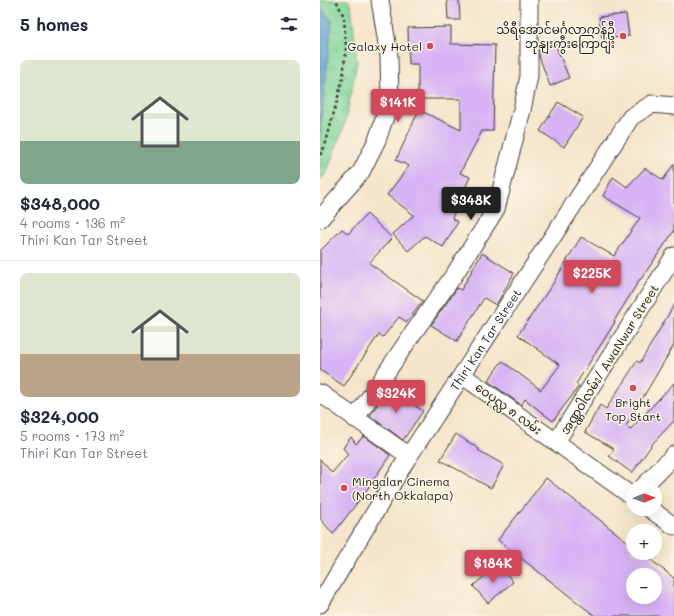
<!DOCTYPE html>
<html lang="en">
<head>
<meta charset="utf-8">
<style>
  :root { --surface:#fff; --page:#f6f6f7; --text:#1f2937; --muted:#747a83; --line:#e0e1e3; --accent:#d1495b }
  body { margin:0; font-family:Mali,"Noto Sans Myanmar",sans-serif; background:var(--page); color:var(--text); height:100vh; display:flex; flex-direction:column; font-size:15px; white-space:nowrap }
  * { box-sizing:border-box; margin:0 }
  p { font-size:13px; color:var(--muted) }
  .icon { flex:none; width:22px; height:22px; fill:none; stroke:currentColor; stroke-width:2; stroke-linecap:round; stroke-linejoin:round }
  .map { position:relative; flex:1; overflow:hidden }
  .panel { display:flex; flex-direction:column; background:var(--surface); width:320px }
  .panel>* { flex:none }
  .needle { width:26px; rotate:89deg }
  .fabs { position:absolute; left:306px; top:480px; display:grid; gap:8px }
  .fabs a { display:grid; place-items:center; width:36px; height:36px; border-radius:50%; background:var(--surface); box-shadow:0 4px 16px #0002; font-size:20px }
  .price { position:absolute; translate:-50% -34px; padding:0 9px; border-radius:4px; background:var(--accent); color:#fff; font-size:13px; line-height:26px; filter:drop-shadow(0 1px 2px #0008) }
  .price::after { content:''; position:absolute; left:50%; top:24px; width:12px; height:9px; margin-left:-6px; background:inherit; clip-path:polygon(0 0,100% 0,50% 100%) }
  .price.selected { background:#222; color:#fff }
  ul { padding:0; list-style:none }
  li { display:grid; align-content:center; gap:8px; height:212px; padding:0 20px }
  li+li { border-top:1px solid var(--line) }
  li span { display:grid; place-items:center; height:124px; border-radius:8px; color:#555 }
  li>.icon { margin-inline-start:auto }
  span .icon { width:72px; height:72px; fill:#fffc; stroke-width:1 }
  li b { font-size:17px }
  h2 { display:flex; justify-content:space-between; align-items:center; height:48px; padding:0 20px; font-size:17px }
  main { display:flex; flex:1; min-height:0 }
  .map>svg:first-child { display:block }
</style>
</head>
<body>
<main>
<section class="panel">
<h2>5 homes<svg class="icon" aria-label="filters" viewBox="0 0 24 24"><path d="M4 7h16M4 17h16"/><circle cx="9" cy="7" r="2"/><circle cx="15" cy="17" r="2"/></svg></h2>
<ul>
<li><span style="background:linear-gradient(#dfe7d0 65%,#7fa58c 0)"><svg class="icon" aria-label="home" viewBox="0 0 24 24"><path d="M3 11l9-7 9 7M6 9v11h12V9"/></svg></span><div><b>$348,000</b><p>4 rooms · 136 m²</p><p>Thiri Kan Tar Street</p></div></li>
<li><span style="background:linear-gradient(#dfe7d0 65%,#b9a48a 0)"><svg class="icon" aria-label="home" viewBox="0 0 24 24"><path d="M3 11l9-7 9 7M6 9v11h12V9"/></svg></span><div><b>$324,000</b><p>5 rooms · 173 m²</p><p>Thiri Kan Tar Street</p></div></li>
</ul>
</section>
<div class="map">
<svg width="354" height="616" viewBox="0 0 354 616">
  <defs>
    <pattern id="park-crowns" width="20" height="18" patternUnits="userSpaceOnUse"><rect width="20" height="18" fill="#80d69a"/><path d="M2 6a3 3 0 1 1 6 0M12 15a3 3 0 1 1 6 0" fill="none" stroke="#6eb784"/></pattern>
  </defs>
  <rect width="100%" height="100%" fill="#fcf5e5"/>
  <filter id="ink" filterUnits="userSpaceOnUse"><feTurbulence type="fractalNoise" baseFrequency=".025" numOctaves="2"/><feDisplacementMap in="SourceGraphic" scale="8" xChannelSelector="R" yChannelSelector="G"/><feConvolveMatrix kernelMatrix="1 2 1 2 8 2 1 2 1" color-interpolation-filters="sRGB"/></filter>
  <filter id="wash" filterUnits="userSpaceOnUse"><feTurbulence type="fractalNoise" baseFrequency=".012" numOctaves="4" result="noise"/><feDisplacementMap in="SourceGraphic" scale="16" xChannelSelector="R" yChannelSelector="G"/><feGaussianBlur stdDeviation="0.9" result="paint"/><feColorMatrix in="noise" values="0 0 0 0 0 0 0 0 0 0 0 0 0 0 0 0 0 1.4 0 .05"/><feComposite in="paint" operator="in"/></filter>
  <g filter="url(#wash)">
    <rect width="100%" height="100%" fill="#f5e5ca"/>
    <path fill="url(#park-crowns)" stroke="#4e795b" d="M0 0H28L31 5 37 62 25 123 6 174 0 179Z"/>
    <path fill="#62a3d5" stroke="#3f6078" d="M0 7 12 21 0 133Z"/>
    <g id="blocks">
      <path fill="#d7b2f5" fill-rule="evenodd" d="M127 0H139L140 20H128Z
        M306 14 309 36 282 39 279 17Z
        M131 27V44L175 45 173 131H162L140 173 150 177 132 218 138 222 123 247 105 236 88 251 73 234 94 215 67 195 89 166 76 160 99 110 141 130V99H98V64H89L88 28Z
        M234 41 249 78 230 86 219 56V47Z
        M238 102 263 117 244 147 220 131Z
        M354 164V231L321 279H320L294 321 295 322 256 384 259 386 233 421 205 399 201 405 168 381 182 361 221 390 240 365 198 335 232 285 261 237 294 256 320 218 283 196 293 177 307 187 325 168 343 180Z
        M47 214 72 238 49 263 103 301 87 322 79 317 63 337 59 334 24 386 0 370V251L22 229 28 234Z
        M162 253 194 273 176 305 164 298 137 341 111 325 137 288 141 290Z
        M354 305V345L306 426 310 430 354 383V421L333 443 312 473 289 456 294 449 265 432 280 405 286 409 317 361 320 363Z
        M68 388 103 411 83 440 50 416Z
        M136 434 159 449 158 450 184 465 171 488 120 460Z
        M44 436 70 455 44 494 13 534 0 518V459L12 473 28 454 23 448 31 437 36 444Z
        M226 478 313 546V553H335V536L343 541 331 560 354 578V616H275L178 540ZM313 575H335V597H313Z
        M179 564 193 582 168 603 153 586Z"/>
    </g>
  </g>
  <g filter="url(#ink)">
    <use href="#blocks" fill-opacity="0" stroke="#3d3a36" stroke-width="1"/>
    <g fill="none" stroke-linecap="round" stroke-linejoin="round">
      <defs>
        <g id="minor">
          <path d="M0 219 41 172 57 140 70 102 69 56 60 0"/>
          <path d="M142 375 313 497"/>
          <path d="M0 393 89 456"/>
          <path d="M35 419 89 339 134 275 176 209 202 110 209 76V0"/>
          <path d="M236 442 354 256"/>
          <path d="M323 487 354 455"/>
          <path d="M330 509 354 526"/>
          <path id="s1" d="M0 604 85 462 311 117 332 104 354 106"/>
        </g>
      </defs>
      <use href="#minor" stroke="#3d3a36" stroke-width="19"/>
      <path stroke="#3d3a36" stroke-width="2.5" stroke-dasharray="3 3" stroke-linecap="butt" d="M0 155 5 146 23 78 26 48 24 17 16 0"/>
      <use href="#minor" stroke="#fff" stroke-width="17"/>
    </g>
  </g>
  <g fill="#d1495b" stroke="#fcf5e5" stroke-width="1.5">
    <circle cx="303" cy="36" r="4"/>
    <circle cx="110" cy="46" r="4"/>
    <circle cx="313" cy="388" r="4"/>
    <circle cx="24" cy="488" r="4"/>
  </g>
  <g text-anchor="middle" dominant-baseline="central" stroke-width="3" stroke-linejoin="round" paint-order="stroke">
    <g font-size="12" fill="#1c1c1c" stroke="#fcf5e5" text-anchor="end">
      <text x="295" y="29">သိရီအောင်မင်္ဂလာကန်ဦ<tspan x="295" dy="14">ဘုနျးကွီးကြောငျး</tspan></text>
      <text x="102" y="46">Galaxy Hotel</text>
      <text x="313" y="402" text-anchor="middle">Bright<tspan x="313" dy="14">Top Start</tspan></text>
      <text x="32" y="481" text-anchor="start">Mingalar Cinema<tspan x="32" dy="14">(North Okkalapa)</tspan></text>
    </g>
    <g font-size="12" fill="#1c1c1c" stroke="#fcf5e5">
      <text stroke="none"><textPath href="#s1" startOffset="312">Thiri Kan Tar Street</textPath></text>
      <text transform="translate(289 359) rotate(-58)">အဏ္ဏဝါလမ်း/ AwaNwar Street</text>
      <text transform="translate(189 408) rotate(36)">ဝေပုလ္လ ၈ လမ်း</text>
    </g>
  </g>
</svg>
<div class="fabs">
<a><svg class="needle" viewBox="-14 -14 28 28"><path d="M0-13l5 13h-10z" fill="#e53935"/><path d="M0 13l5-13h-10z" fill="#747a83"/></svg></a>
<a>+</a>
<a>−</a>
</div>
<b class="price" style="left:78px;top:123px">$141K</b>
<b class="price selected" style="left:151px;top:221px">$348K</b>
<b class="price" style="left:272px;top:294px">$225K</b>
<b class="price" style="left:76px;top:414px">$324K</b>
<b class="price" style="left:173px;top:584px">$184K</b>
</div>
</main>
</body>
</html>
